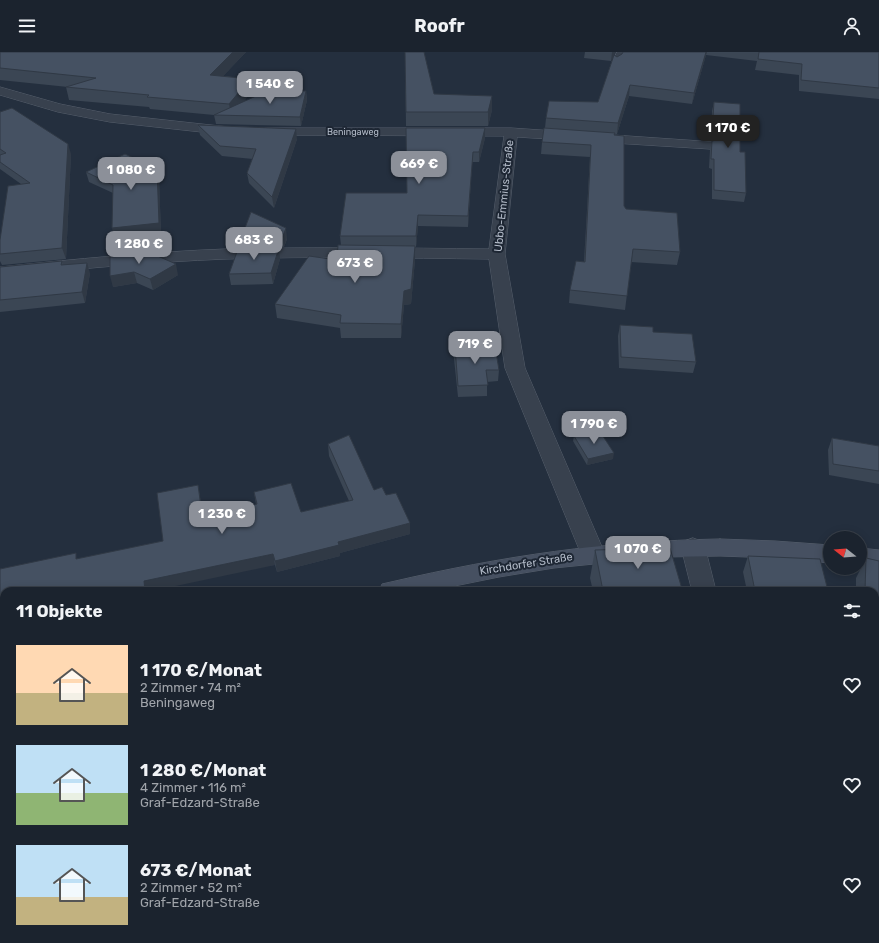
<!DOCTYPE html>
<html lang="de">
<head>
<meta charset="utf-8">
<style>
  :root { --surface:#1b232e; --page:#242b36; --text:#f1f3f6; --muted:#a0a4aa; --line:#39404a; --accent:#8c9099 }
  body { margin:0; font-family:Rubik,sans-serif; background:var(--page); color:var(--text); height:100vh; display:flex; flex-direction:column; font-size:15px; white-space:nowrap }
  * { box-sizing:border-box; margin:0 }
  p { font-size:13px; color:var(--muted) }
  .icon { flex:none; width:22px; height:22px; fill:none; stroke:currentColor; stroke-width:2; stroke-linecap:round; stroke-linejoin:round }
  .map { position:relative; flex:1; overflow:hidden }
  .side { position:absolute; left:0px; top:535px; width:879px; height:356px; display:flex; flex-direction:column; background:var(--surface); border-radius:12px 12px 0 0; box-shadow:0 2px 10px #0003,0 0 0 1px var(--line) }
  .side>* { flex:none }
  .needle { width:26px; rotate:287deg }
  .fabs { position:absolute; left:823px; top:479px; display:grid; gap:8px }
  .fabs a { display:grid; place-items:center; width:44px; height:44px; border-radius:50%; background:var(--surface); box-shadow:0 2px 10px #0003,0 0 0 1px var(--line); font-size:20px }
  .price { position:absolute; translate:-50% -34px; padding:0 9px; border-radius:8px; background:var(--accent); color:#fff; font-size:13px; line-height:26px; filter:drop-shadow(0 1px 2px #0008) }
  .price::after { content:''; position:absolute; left:50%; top:24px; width:12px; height:9px; margin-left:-6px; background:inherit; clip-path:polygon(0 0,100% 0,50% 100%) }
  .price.current { background:#222; color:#fff }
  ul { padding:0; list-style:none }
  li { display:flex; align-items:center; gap:12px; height:100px; padding:0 16px }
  li span { display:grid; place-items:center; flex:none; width:112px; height:80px; border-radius:0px; color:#555 }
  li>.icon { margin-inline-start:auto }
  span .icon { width:48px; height:48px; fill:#fffc; stroke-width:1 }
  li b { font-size:17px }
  h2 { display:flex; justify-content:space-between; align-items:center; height:48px; padding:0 16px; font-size:17px }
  header { display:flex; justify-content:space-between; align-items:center; height:52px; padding:0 16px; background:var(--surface); font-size:18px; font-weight:700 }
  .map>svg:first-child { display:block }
</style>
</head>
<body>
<header><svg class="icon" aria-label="menu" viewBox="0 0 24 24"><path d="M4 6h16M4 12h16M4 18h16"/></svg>Roofr<svg class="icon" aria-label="person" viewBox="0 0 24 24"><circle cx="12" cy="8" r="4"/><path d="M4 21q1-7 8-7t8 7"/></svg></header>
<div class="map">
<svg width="879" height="891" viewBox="0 0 879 891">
  <rect width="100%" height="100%" fill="#242f3e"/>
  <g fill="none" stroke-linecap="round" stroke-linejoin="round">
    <defs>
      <path id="lane" d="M617 0H625L620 11 616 14 612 11Z"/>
      <path id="street" d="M0 35 60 52 110 62 229 75 234 76 236 79 234 82 229 83 110 70 58 60 0 43Z
        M267 76H511L715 90 717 93 715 96 710 97 517 85 505 202 525 316 605 502 601 508 593 511 585 508 581 502 505 316 489 207C402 206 314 204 226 207 150 210 75 217 0 225V215C75 207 150 200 226 197 314 195 402 196 489 197L504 84 262 83 260 80 262 77Z
        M693 486 701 489 705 495 716 539H692L681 495 685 489Z
        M778 887H810L811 891H779Z"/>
      <path id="secondary" d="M720 487 775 489 830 493V511L775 506 720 504 664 505 554 516 499 525 430 539H379L382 532 391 530C503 504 605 489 720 487Z
        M860 496 879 498V516L860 514Z
        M4 624V646L0 647V625Z"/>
    </defs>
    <use href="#lane" stroke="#565f6c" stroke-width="1"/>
    <use href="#street" stroke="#565f6c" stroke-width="1"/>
    <use href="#secondary" stroke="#565f6c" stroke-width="1"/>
    <use href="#lane" fill="#38414e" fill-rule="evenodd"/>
    <use href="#street" fill="#38414e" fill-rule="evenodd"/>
    <use href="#secondary" fill="#465061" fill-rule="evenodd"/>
  </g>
  <path fill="#3b4654" d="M0 0H246L223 24 250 27 252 39 244 49 306 39 307 48 301 74 216 72 214 63 150 57 149 55 69 48 66 35H68L0 28Z
    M405 0 434 42 492 58 488 74H406Z
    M585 0H616L614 3 617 5 622 2 623 0H879V47L799 39V23L755 18 757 9 706 3 692 52 629 44 617 82H615V83L624 154 626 157 680 200 677 213 631 210 625 258 569 251 570 238 584 210 590 105 541 102 542 90 545 76 546 66 598 50 614 3 611 9 584 6Z
    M714 50 740 100 746 141 744 150 712 147V117L709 116 710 98 712 89H714L711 88 712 59Z
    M0 60 71 102 66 207 2 213 0 209V188L21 132 0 117Z
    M198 73 297 87 274 156 249 131 247 121 253 107 222 104 200 83Z
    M485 76V86L479 110H472L468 175 418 174 416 195H415V208L411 252 404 253 401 286H341L340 276 277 266 275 252 337 208 341 193 340 184 407 141Z
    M86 120 159 127 161 181 114 186 113 141 89 130Z
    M251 160 287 187 284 195H244L242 184Z
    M110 205 178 223 153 238 137 231 113 235Z
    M280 207 273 232 231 233 229 222Z
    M62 209 63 213 90 221 85 251 0 260V215Z
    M620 273 653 280 696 310 693 321 619 316 618 284Z
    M455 295 499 318 498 329 487 330V344L458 345 454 307Z
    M574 384 613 407 587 413 573 389Z
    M832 386 879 394V432L829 423 828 398Z
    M328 392 374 438 386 443 410 471V482L340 501V504L277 520 275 513 4 539V563H0V517L78 507 163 489 198 433 200 445 203 462 256 452 254 440 301 460 349 449 329 404Z
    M595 498 682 537 681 539H593L590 526Z
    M748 504 828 539H747L743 520Z
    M866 506 879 509V575L875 574V539H856V526Z
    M875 699 879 711V840H875Z"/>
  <path fill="#303945" d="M233 0H246L212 36 210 23Z
    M612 0H616L611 9Z
    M706 0H707L706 3 692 52 694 41Z
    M250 27 252 39 233 63H231L229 52Z
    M630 33 629 44 617 82 618 71Z
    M306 39 307 48 301 74 300 65Z
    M492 44V58L488 74V60Z
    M485 76V86L479 110V100Z
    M296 77 297 87 274 156 272 145Z
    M68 92 71 102 66 207 62 196Z
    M473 100 472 110 468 175V164Z
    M157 117 159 127 161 181 114 186 112 176Z
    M418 163V174L416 195V184Z
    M286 176 287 187 284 195 283 184Z
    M415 194V208L411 252 404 253 401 286V272L404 239Z
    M279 196 280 207 273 232 271 221Z
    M87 211 90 221 85 251 82 240Z
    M176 212 178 223 153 238 150 227Z
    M134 220 137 231 113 235 110 224Z
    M614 401 613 407 587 413 588 407Z
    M198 433 200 445 205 474 202 462Z
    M410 471V482L340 501V504L277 520 275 509 338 490Z
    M273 502 275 513 152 539H145L144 529Z
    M4 550V563H0V551Z"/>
  <path fill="#455162" stroke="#303945" d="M0 0H233L210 23 250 27 229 52 147 45 149 43 66 35 96 26 0 16Z
    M405 0H424L434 42 492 44 488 60H406Z
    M623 0H706L694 41 630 33 618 71 546 66 549 49 598 50 614 3 617 5 622 2Z
    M759 0H879V36L801 28 802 12 758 7Z
    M267 39H306L300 65 214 63Z
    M714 50 740 52V100H745L746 141 714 138V107H711L712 89 717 88 720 85 718 80 712 79Z
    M12 56 68 92 62 196 0 202V188L8 134 30 131 0 110V103L6 101 0 97V60Z
    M198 73 296 77 272 145 247 121 256 97 220 94Z
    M406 76H485L479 100H473L468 164 418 163 416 184H340L346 141H407Z
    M544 76 615 81 614 83 624 84V154L626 157 677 161 680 200 633 197 627 244 570 238 576 209 585 210 591 93 542 90Z
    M125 102 157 117 159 171 112 176 113 133 86 120Z
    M251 160 286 176 283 184H242Z
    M338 193 415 194 411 237 404 239 401 272 340 271 341 263 275 252 309 204 337 208Z
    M279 196 271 221 229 222 238 197Z
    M153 202 176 212 150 227 134 220 110 224V205Z
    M62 209 61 213 87 211 82 240 0 248V215Z
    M620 273 653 275V280L692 282 696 310 621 305Z
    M495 294 499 318H486L488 333 458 334 455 295Z
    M599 378 614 401 588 407 574 384Z
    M349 383 374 438 382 435 386 443 396 441 410 471 338 490 339 493 275 509 273 502 144 529 145 539H4V550L0 551V517L76 501V507L163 489 157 441 198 433 202 462 257 452 254 440 291 431 301 460 353 448 328 392Z
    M832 386 879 394V419L833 412Z
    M670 496 682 537 644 538V539H603L595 498Z
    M748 504 820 507 828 539H755Z
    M866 506 879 509V553L875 552V539H865Z
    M875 699 879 711V826H875Z"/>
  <g text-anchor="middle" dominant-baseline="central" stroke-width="4" stroke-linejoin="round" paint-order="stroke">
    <g font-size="9" fill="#b4bcc9" stroke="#1d2633">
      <text x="353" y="80">Beningaweg</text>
    </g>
    <g font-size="11" fill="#b4bcc9" stroke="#1d2633">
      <text transform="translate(504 144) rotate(-84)">Ubbo-Emmius-Straße</text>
      <text transform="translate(526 512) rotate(-9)">Kirchdorfer Straße</text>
    </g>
  </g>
</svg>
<div class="fabs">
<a><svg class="needle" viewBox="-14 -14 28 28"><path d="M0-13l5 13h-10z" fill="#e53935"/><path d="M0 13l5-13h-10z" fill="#a0a4aa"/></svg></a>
</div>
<b class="price" style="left:270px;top:53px">1 540 €</b>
<b class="price current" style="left:728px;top:97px">1 170 €</b>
<b class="price" style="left:419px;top:133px">669 €</b>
<b class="price" style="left:131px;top:139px">1 080 €</b>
<b class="price" style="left:254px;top:209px">683 €</b>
<b class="price" style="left:139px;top:213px">1 280 €</b>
<b class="price" style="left:355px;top:232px">673 €</b>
<b class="price" style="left:475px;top:313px">719 €</b>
<b class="price" style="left:594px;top:393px">1 790 €</b>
<b class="price" style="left:222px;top:483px">1 230 €</b>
<b class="price" style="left:638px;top:518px">1 070 €</b>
<section class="side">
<h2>11 Objekte<svg class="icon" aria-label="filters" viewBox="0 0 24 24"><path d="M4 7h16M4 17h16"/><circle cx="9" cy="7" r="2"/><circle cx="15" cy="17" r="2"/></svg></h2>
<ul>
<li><span style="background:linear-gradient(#ffd9b3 60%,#c2b280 0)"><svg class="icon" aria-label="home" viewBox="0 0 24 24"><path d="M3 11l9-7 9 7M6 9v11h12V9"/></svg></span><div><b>1 170 €/Monat</b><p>2 Zimmer · 74 m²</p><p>Beningaweg</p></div><svg class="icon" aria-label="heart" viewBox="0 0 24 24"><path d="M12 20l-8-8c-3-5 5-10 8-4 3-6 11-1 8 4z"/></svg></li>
<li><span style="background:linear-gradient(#bfe0f5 60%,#8fb573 0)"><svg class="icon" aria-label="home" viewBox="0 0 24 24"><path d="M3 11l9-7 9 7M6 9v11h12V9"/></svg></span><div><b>1 280 €/Monat</b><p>4 Zimmer · 116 m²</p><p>Graf-Edzard-Straße</p></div><svg class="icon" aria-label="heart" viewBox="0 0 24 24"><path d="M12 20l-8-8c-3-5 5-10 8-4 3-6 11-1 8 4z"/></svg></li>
<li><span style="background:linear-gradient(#bfe0f5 65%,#c2b280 0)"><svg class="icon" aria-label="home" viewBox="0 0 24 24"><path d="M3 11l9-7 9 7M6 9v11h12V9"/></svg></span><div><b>673 €/Monat</b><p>2 Zimmer · 52 m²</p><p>Graf-Edzard-Straße</p></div><svg class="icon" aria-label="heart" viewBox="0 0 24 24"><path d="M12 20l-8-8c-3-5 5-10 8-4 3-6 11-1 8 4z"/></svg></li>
</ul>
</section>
</div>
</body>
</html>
